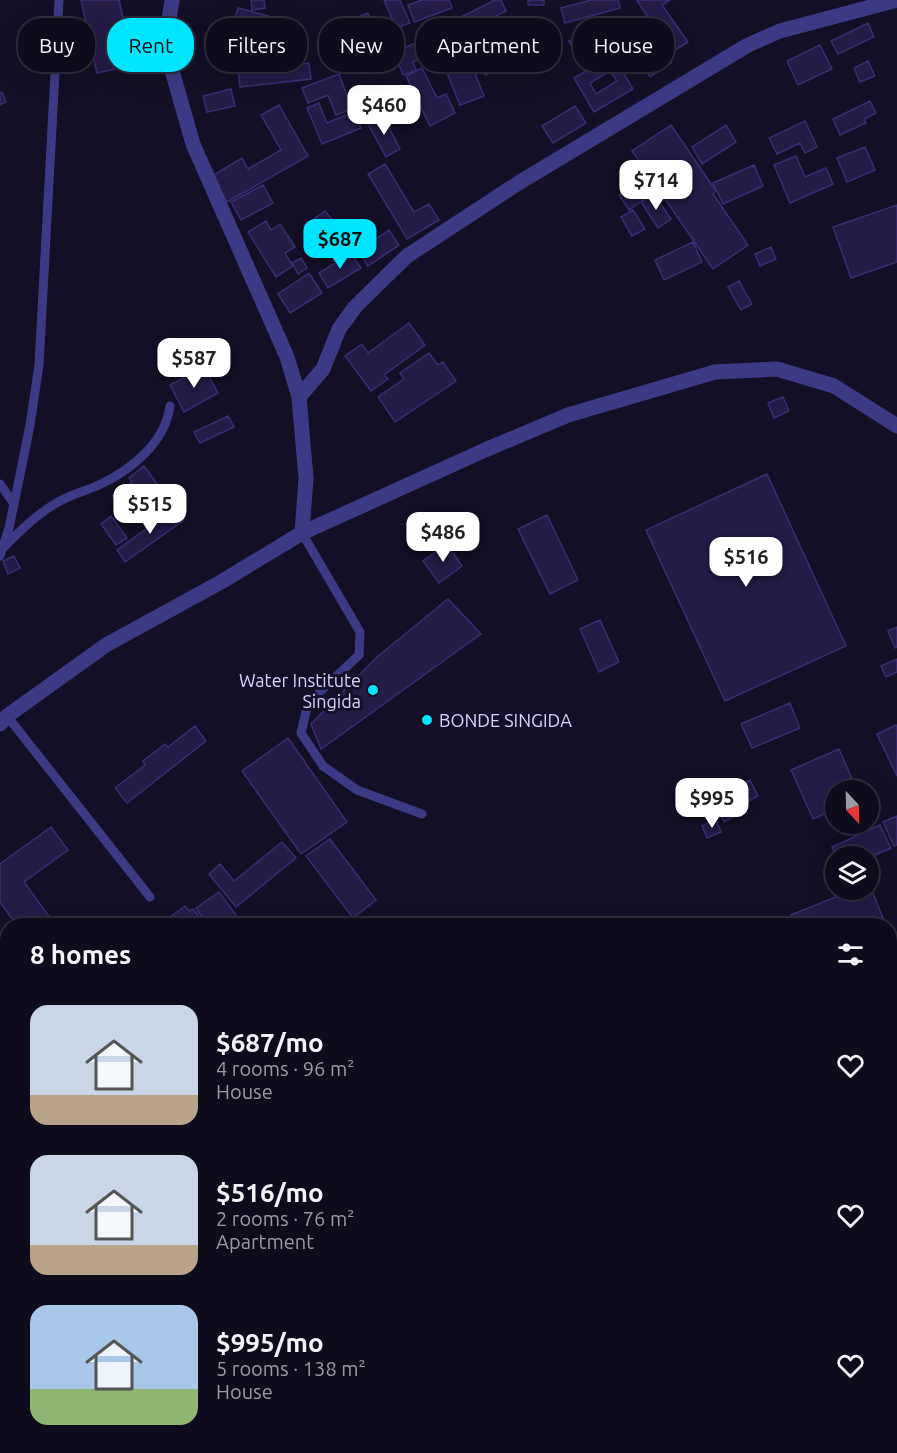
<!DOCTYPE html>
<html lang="en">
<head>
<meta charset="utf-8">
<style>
  :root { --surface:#0e0b1c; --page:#171425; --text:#f1f3f6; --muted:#9b9ba3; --line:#2e2b3b; --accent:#00e5ff }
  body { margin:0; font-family:Ubuntu,sans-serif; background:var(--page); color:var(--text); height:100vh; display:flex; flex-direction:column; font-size:22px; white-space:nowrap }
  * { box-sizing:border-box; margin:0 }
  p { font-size:20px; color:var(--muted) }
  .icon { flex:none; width:33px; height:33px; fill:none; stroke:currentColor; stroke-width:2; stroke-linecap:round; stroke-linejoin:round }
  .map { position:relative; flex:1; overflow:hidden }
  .panel { position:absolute; left:0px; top:918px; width:897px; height:536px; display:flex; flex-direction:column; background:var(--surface); border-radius:24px 24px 0 0; box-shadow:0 6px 24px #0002,0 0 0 2px var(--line) }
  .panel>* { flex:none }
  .banner { position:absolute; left:18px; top:18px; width:861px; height:54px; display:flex; gap:12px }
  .needle { width:39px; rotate:158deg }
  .tools { position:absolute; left:825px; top:780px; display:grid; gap:12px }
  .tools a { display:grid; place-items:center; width:54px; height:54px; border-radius:50%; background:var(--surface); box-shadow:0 6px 24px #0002,0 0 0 2px var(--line); font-size:30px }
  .price { position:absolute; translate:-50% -51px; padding:0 14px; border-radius:12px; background:#fff; color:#222; font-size:20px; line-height:39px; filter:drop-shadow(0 2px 3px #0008) }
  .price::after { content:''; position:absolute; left:50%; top:36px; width:18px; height:14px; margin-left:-9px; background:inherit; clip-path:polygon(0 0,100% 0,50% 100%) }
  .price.on { background:var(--accent); color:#111 }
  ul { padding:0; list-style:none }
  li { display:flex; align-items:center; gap:18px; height:150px; padding:0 30px }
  li span { display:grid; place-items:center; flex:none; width:168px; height:120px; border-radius:18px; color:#555 }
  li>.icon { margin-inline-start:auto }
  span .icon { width:72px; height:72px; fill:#fffc; stroke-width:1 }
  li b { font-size:26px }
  h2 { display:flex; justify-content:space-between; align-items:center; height:72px; padding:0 30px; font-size:26px }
  .tag { padding:0 21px; border-radius:24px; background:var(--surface); box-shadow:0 6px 24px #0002,0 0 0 2px var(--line); font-size:21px; line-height:54px }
  .tag.on { background:var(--accent); color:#111 }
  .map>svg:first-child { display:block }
</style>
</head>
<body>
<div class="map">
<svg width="897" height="1453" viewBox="0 0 897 1453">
  <rect width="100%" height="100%" fill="#130f26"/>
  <path fill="#241b47" stroke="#3b2d73" stroke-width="1.5" fill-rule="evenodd" d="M81 0H119L131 52 148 48 151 61 97 73Z
    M251 0H264L265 8 252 10Z
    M384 0H400L410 23 396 28Z
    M422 0H449L452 8 414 22 408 5Z
    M495 0H501L506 11 478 25 486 41 474 47 459 18Z
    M528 0H544V5H528Z
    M591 0H618L620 8 565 23 561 8Z
    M639 0H670L662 5 688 42 672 52 637 1Z
    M238 8 268 16 264 30 234 21Z
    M368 13 373 25 389 18 394 32 365 43 356 18Z
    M640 17 659 38 647 48 629 28Z
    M868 23 874 37 838 54 831 41Z
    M355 29 362 45 324 61 317 45Z
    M604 30 608 38 618 34 624 47 597 58 588 36Z
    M515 31 526 58 485 75 474 48Z
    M298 32 302 64 309 63 311 79 240 87 235 40ZM288 55 289 65 257 68 256 59Z
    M582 34 594 55 580 62 569 41Z
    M430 37 436 52 413 62 416 70 403 75 394 52Z
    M820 45 832 69 798 85 787 61Z
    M660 48 671 63 650 77 640 61Z
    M613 55 633 89 594 112 574 78ZM610 71 617 81 596 94 590 83Z
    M469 58 484 96 460 105 445 68Z
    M868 61 875 76 860 82 854 68Z
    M422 68 437 98 446 94 455 113 430 126 406 76Z
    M339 74 352 109 336 115 328 95 308 103 302 88Z
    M396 87 404 100 368 121 360 108Z
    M231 89 235 106 207 112 203 96Z
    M2 92 6 102 0 105V93Z
    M870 101 876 113 864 119 866 123 840 135 833 119Z
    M319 103 327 123 354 112 361 128 322 144 307 108Z
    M279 105 308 156 227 202 212 176 242 158 248 169 281 150 261 115Z
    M575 106 586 123 553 143 542 126Z
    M383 116 400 149 386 157 368 124Z
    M805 121 817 147 805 153 800 143 777 154 769 138Z
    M671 125 716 191 713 194 748 245 713 269 632 151Z
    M726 125 736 142 702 164 692 147Z
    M865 147 875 170 847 182 837 158Z
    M796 156 805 177 826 168 833 184 790 203 774 165Z
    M385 164 414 212 429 204 439 220 407 239 368 174Z
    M754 165 763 186 723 204 713 183Z
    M639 180 650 195 629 210 619 195Z
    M263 185 273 203 241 220 231 202Z
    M654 194 671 219 658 228 641 202Z
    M897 205V262L851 278 833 227Z
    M633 210 645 229 632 236 621 217Z
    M325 211 333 221 311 236 304 226Z
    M266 221 271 230 280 224 295 247 285 253 293 266 276 277 248 232Z
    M369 229 376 239 389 230 399 245 368 266 351 241Z
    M693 242 702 262 664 280 655 260Z
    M771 247 776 259 760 266 755 254Z
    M351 253 361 268 328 288 319 273Z
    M301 258 307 268 298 274 292 263Z
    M309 273 322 293 290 313 278 294Z
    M739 281 752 304 741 310 728 287Z
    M409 323 425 345 384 375 388 379 371 391 345 356 362 344 368 353Z
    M429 353 438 365 443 362 456 381 395 422 378 397 404 379 400 373Z
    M204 367 218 393 184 412 170 385Z
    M783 397 789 411 774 418 768 403Z
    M228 416 234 427 200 443 194 432Z
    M144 466 171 503 156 514 146 501 127 516 112 496 132 482 129 478Z
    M767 474 846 646 725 701 646 530Z
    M175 508 184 520 125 562 117 550Z
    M547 515 578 580 550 594 518 529Z
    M111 516 127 538 116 545 101 524Z
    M447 544 462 566 439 583 423 561Z
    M14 556 20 568 8 574 3 561Z
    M448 599 481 634 321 749 311 724 377 657Z
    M600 620 619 662 599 672 580 629Z
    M897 627V647L895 648 888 631Z
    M897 659V672L886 677 881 666Z
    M790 703 800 728 752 748 741 724Z
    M896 725 897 727V776L877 734Z
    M195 726 206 741 127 803 115 788 145 765 143 761 165 744 168 747Z
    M288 738 347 822 301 854 242 771Z
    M839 749 857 790H836V809L813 819 791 770Z
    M750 780 758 796 743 804 745 811 724 822 713 800Z
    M897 816V845L894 846 883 822Z
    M716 819 721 832 707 838 702 826Z
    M880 825 891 848 868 858V856H836L832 847Z
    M51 827 68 850 24 882 56 926H17L0 902V864Z
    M330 839 376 900 353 918 306 856Z
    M282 842 296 858 236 907 209 874 220 864 234 881Z
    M869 883 886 926H795L791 915 853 890H868Z
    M219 892 244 926H208L196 908Z
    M185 906 189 911 193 909 206 926H158Z
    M0 959 8 970V1017L0 1007Z
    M0 1026 8 1036V1100L0 1090Z
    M890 1107 897 1123V1155L890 1158Z
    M897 1172V1207H896L890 1192V1175Z
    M892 1294 897 1310 890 1313V1295Z
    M891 1337 897 1350V1373L890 1376V1338Z
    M2 1350 8 1358V1386L0 1376Z
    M0 1393 8 1403V1413L0 1418Z
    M897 1394V1414L890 1417V1397Z
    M897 1417V1453L890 1437V1421Z
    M8 1421V1446H40L31 1453H0V1427Z
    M43 1446H53L58 1453H33Z
    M56 1446H155L160 1453H61Z
    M203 1446H218L223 1453H194Z
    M405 1446H440L426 1453H391Z
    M616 1446H632L619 1452Z
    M696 1446H722L726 1453H700Z
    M827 1446H838L840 1453H815L814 1450Z"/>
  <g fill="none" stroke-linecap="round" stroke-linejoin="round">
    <path stroke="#3d3a85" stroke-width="9" d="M0 484 14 504
      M302 533 360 632 359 655 308 703 301 733 323 766 357 790 422 814
      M4 547C19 532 34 517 53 505 68 495 83 492 99 485 131 470 165 443 170 406
      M0 556 9 528 21 470 30 425 39 365 59 0
      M7 716 150 897"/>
    <path stroke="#3d3a85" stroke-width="15" d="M172 0 167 32 169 60 193 144 287 357 299 397 306 478 302 533
      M299 397 323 369 339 329 355 307 407 256 520 182 748 45 780 31 897 0
      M0 724 7 716 106 645 221 582 302 533 485 450 568 415 715 372 777 369 834 386 897 426
      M0 1252 8 1247
      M890 1273 897 1270
      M880 1446 883 1453
      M490 1453 504 1446"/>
  </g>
  <g fill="#00e5ff" stroke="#130f26" stroke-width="2">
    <circle cx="373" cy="690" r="6"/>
    <circle cx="427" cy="720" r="6"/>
  </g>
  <g text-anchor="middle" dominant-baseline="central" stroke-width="6" stroke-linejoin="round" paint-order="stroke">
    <g font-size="18" fill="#d9d4ff" stroke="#130f26" text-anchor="end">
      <text x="361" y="680">Water Institute<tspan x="361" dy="21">Singida</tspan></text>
      <text x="439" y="720" text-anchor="start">BONDE SINGIDA</text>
    </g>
  </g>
</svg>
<div class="tools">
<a><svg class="needle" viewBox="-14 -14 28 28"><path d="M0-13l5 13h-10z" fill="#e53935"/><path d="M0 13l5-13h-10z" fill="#9b9ba3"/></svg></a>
<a><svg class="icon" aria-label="layers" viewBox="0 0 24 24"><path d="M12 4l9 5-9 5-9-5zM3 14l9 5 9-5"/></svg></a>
</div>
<b class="price" style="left:384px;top:136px">$460</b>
<b class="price" style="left:656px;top:211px">$714</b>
<b class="price on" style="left:340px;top:270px">$687</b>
<b class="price" style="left:194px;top:389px">$587</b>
<b class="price" style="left:150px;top:535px">$515</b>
<b class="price" style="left:443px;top:563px">$486</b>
<b class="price" style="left:746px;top:588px">$516</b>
<b class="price" style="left:712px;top:829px">$995</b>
<div class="banner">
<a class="tag">Buy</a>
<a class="tag on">Rent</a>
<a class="tag">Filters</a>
<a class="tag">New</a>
<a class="tag">Apartment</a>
<a class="tag">House</a>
</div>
<section class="panel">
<h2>8 homes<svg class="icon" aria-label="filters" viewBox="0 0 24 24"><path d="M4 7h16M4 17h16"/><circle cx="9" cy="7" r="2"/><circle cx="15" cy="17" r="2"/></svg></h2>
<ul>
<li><span style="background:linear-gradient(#c9d6e8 75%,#b9a48a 0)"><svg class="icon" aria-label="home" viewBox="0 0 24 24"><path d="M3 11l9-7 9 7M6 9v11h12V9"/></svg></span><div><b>$687/mo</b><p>4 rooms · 96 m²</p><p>House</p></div><svg class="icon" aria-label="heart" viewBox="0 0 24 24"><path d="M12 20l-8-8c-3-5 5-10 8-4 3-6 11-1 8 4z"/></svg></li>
<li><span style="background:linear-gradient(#c9d6e8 75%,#b9a48a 0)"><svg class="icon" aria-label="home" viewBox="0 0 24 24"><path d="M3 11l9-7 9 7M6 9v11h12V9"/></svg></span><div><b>$516/mo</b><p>2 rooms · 76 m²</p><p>Apartment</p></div><svg class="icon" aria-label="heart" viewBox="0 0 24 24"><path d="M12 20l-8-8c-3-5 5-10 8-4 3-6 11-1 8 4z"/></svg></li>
<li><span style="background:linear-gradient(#a9c7e8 70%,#8fb573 0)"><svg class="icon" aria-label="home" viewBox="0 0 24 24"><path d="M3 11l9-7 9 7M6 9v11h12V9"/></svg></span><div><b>$995/mo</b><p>5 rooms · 138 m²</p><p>House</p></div><svg class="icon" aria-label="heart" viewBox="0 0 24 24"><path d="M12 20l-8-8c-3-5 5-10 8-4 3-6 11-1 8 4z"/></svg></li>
</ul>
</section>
</div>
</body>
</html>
